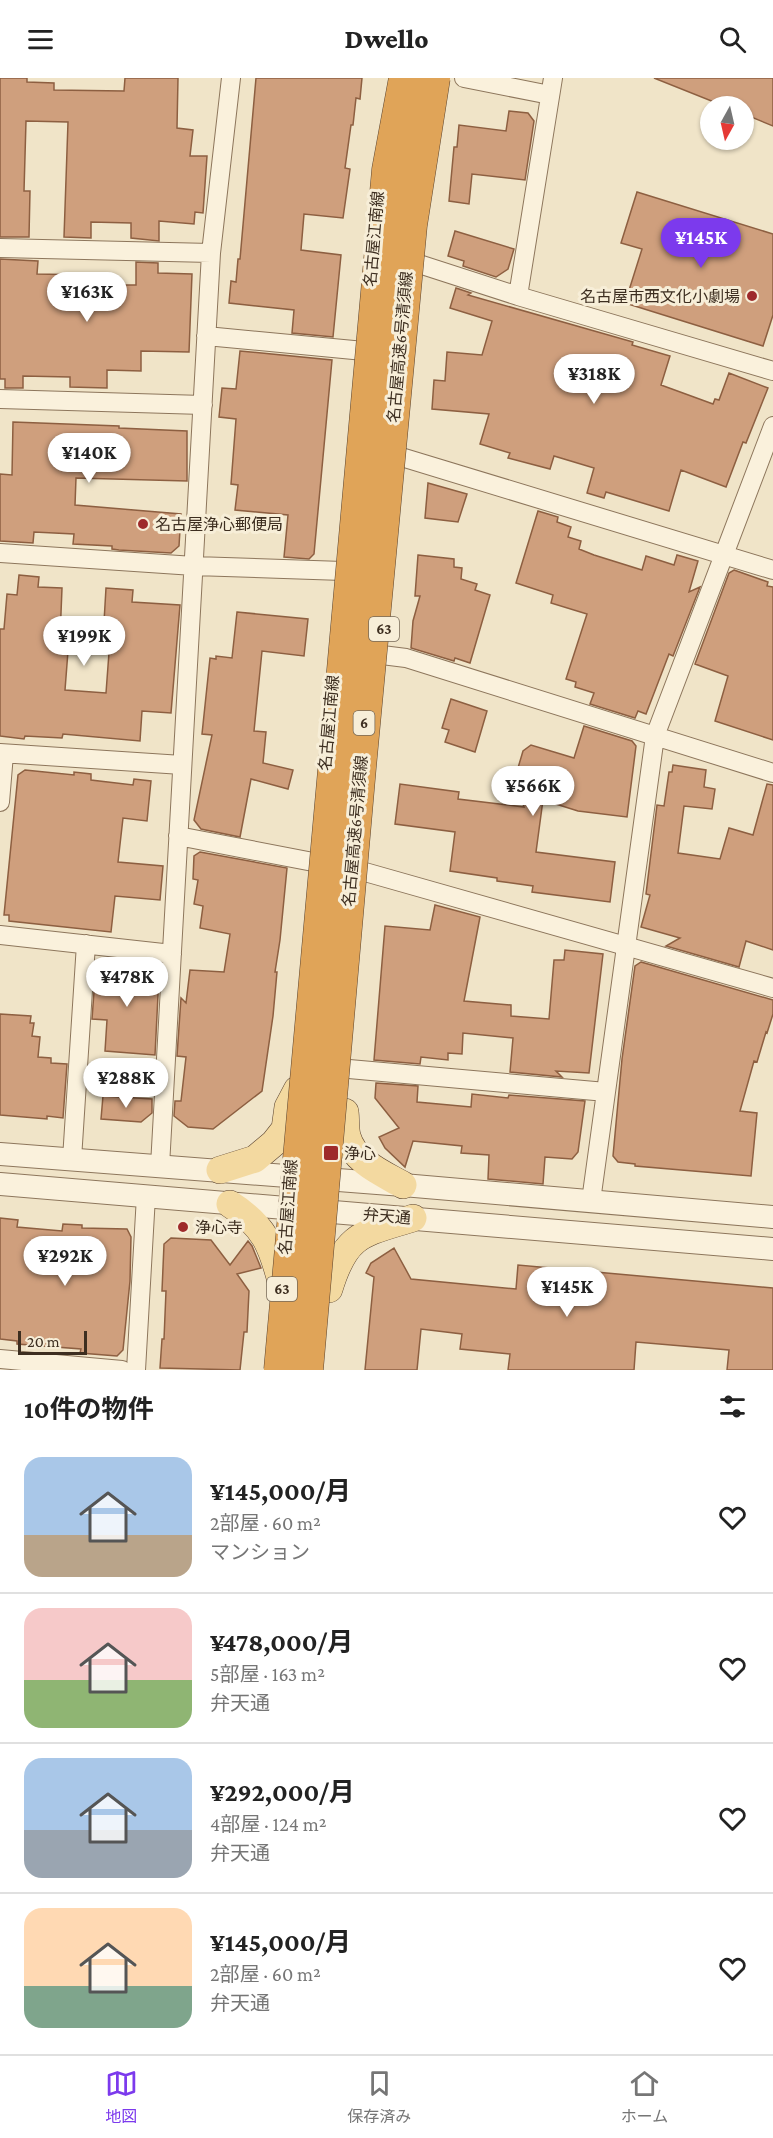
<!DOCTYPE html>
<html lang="ja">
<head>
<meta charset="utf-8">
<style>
  :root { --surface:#fff; --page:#f2f2f2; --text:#222; --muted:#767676; --line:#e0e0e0; --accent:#7c3aed }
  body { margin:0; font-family:"Crimson Pro","Noto Sans JP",serif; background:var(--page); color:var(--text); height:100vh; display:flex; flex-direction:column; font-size:22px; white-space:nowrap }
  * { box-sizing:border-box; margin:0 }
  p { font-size:20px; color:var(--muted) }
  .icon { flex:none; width:33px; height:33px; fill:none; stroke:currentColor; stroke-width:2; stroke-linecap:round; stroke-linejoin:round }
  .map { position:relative; height:1292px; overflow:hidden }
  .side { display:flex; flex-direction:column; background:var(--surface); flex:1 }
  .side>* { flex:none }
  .needle { width:39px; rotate:188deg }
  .tools { position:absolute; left:700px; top:18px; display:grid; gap:12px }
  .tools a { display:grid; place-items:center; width:54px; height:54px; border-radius:50%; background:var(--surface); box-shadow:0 2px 4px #0004; font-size:30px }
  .scale { position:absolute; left:18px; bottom:15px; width:69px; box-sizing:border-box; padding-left:6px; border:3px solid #3d2e20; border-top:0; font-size:16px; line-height:21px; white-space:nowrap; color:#3d2e20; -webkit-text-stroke:4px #f7eed8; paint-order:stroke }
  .price { position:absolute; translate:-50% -51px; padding:0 14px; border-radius:21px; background:#fff; color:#222; font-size:20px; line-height:39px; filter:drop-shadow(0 2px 3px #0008) }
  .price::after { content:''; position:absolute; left:50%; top:36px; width:18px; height:14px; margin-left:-9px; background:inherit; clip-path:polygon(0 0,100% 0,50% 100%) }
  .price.on { background:var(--accent); color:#fff }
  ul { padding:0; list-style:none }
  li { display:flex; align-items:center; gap:18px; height:150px; padding:0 24px }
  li+li { border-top:2px solid var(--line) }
  li span { display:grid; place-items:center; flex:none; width:168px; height:120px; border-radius:18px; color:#555 }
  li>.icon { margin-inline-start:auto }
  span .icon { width:72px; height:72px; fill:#fffc; stroke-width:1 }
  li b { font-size:26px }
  h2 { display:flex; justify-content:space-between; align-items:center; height:72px; padding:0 24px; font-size:26px }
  header { display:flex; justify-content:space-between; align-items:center; height:78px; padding:0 24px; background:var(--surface); font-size:27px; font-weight:800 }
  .menu { display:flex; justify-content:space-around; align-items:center; height:84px; border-top:2px solid var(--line); background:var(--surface); font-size:16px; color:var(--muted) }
  .menu a { display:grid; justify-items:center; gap:3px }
  .menu .on { color:var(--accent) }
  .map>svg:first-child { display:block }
</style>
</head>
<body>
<header><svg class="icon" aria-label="menu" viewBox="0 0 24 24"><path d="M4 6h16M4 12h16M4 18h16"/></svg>Dwello<svg class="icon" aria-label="search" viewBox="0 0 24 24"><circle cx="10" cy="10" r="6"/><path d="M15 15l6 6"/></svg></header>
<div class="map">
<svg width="773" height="1292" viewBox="0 0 773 1292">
  <rect width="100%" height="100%" fill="#f0e4c8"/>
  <path fill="#cf9f7d" stroke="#8d5f41" stroke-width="1.5" d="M0 0H27V4L54 5V12L124 13 125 0H178L177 50 193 52 190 78H207L203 135 195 134 194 146 159 143V163L131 160V145L91 144V160L64 159 68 44 26 43 24 113H30L29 159H0Z
    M256 0H362L360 21 356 20 353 47H351L345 90 350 91 343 140 304 136 301 172 341 177 333 259 292 255 294 232 229 225 231 203 236 204 238 181H240Z
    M654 0H773V48L744 36V28H724Z
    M509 33 528 35 534 43 525 102 472 96 469 126 449 123 454 69H457L459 47 506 53Z
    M637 114 773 156V237L763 268 625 225 642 171 621 165Z
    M455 153 514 171 508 191 496 199 463 188 464 183 448 178Z
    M0 181 38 183 37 196 85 197V207H136V184L158 185V195L192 196 189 274 141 273V293L107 292V310L70 309V299L23 298V310H5V301H0Z
    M456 210 471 215 468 217 633 264 632 267 670 278 661 307 713 326 715 321 719 322 729 295 768 310 746 365 743 364 726 409 681 392 669 433 606 414 604 420 587 415 594 390 554 378 550 391 508 380 510 375 480 366 489 336 432 331 434 302 445 303 447 274 482 277 492 243 450 230Z
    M240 273 332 282 314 476 309 481 284 479 288 437 235 432 238 407 231 406 236 341 219 339 222 310 236 311Z
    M13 344 119 348V350L187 353V403L76 400 75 427 181 436 179 468 171 475 119 472 112 471V468L73 466 74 456 34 454 33 465 0 463V396L12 397Z
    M428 405 467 416 458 444 425 440Z
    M538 433 558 439 557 444 571 449 568 459 581 463 579 471 594 477 642 492 646 478 674 487 677 477 698 483 689 514 700 509 673 578 669 576 646 636 638 633 635 640 590 626 594 615 575 609 576 604 566 601 587 536 551 525 553 517 516 505Z
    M418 477 454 481V489L462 490 461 501 477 506 475 512 490 517 470 585 455 580 454 583 411 570 413 543 420 518H415Z
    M734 492 768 504 767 508 773 509V662L715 643 728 598 695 586 729 495Z
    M19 497 39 499 38 509 62 510 60 560H69L65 612 106 615 110 561H103L106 510 133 512 132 524 180 527 171 635 142 633 140 663 63 656 62 660 25 658 24 661 0 658V551H4L7 516 17 517Z
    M237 534 308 541 304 578 262 573 254 653 266 654 263 685 293 692 288 711 251 701 240 759 201 751 194 742 212 657 202 656 210 580 216 581V578L232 580Z
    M451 621 487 633 475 674 445 664 449 652 442 650Z
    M584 648 632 663 636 668 627 739 578 733 543 722 536 774 615 784 610 824 532 814 533 808 497 803V800L450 793 455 754 395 746 400 706 459 714 458 721 524 729 515 700 523 673 531 667 574 680Z
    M673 687 706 692 704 709 715 711 712 731 684 728 678 775 720 781 729 750 753 757 767 706 773 707V872L746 863 739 889 666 868 680 860 641 849 650 817 646 816 657 727 664 728 669 694H672Z
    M25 692 74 697V694L91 696V702L133 707 134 701 151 703 147 743 123 740 118 784 163 788 160 822 115 818 111 854 9 843V837H4L18 697Z
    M200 774 287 790 280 862 275 894H277L273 938 262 1013 213 1051 188 1049 174 1038 175 1023H181L186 979 177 978 181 920 186 925 190 892 224 894 230 856 200 850 203 828 194 826 198 802 193 801 194 778Z
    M435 827 480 839 464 923 511 927V938L549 941 554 882H564L565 872 603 876 589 995 556 993 562 999 510 994 513 960 463 955 462 976 448 975V982L421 979 420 986 374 982 385 848 430 852Z
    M641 884 773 922V936L767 955 766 954 757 984 754 983 740 1033 757 1035 751 1098 635 1088V1086L618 1084 613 1078 622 981 635 888Z
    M96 887 153 890 159 897 155 977 105 973 107 942 92 941Z
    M0 936 31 938 30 945H34L32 958 40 959 38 979 51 980V985L67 986 63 1040 47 1038V1041L0 1037Z
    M376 1005 418 1008 417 1024 471 1029 472 1016 508 1020 509 1017 585 1023 578 1074 572 1081 545 1079 543 1106 488 1101 489 1077 461 1075 462 1068 413 1063 405 1089 385 1070 379 1059 399 1050 375 1020Z
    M103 1018 152 1021V1035L141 1044 101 1041Z
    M0 1140 18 1142 17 1149 62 1153 63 1146 82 1147V1150L127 1151 131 1159 130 1203 123 1272 117 1278 80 1275 81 1271 17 1266V1263L0 1261Z
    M171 1160 211 1162 230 1187 248 1163 252 1168 261 1190 237 1196 249 1213 247 1254H244L240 1292 160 1290 162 1261H164L166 1213H162L164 1166Z
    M394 1170 411 1201 516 1211 518 1187 773 1210V1292H727L729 1272 636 1264 634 1292H508L510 1276 460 1271 462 1256 421 1251 417 1292H365L374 1199 366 1195 371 1185Z"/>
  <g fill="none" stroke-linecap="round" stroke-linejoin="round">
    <defs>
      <path id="minor" d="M464 0 550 17
        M0 170 211 175
        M419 186 518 218 773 293
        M518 218 553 0
        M206 258 364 273
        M0 321 203 327
        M398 378 773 492
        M0 475 194 488 343 493
        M382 577 406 580 773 695
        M0 675 182 687
        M0 724 4 676
        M178 758 365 794 773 910
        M0 857 172 876
        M349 991 606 1014
        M72 1081 86 866
        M160 1088 211 175 231 0
        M591 1123 655 658 773 348
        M0 1281 122 1292
        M136 1292 146 1118"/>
      <path id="tertiary" d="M0 1076 403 1107 773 1139
        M0 1106 773 1171"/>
      <path id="primary" d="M345 1034C346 1041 345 1050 347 1058 354 1084 382 1095 403 1107
        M220 1092 255 1081 274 1065 285 1051 288 1029 297 1012
        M230 1126C265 1148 272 1168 282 1207
        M329 1211C346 1155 362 1156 413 1140"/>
    </defs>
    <use href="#minor" stroke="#8d765c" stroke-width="20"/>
    <use href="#tertiary" stroke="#8d765c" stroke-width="24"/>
    <use href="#primary" stroke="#5b4430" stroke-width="28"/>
    <use href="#minor" stroke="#faf1dc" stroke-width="18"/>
    <use href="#tertiary" stroke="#faf1dc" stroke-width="22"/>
    <use href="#primary" stroke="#f3d9a0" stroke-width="27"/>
    <defs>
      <path id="motorway-bridge" d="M280 1292 388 92 405 0
        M307 1292 360 689 411 147 434 0"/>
    </defs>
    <use href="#motorway-bridge" stroke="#5b4430" stroke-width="33" stroke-linecap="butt"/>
    <use href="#motorway-bridge" stroke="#e0a458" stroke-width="32"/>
  </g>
  <g fill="#9e2a2b" stroke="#f7eed8" stroke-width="2">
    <circle cx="752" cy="218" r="6"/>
    <circle cx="143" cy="446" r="6"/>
    <rect x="323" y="1067" width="16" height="16" rx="3"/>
    <circle cx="183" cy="1149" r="6"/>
  </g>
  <g text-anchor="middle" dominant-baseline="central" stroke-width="6" stroke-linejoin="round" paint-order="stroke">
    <g fill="#f7eed8" stroke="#756857" stroke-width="1.5">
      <rect x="369" y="539" width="30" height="24" rx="4.5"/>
      <rect x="353.5" y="633" width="21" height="24" rx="4.5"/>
      <rect x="267" y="1199" width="30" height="24" rx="4.5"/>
    </g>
    <g font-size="15" font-weight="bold" fill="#3d2e20">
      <text x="384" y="551">63</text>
      <text x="364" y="645">6</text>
      <text x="282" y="1211">63</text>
    </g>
    <g font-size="16" fill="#3d2e20" stroke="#f7eed8">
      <text transform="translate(374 161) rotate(-85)">名古屋江南線</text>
      <text transform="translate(400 269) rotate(-85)">名古屋高速6号清須線</text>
      <text transform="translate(329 645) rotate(-85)">名古屋江南線</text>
      <text transform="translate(355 753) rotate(-85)">名古屋高速6号清須線</text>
      <text transform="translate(288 1129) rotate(-86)">名古屋江南線</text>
      <text transform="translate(387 1138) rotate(5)">弁天通</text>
    </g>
    <g font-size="16" fill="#3d2e20" stroke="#f7eed8" text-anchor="start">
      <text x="740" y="218" text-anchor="end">名古屋市西文化小劇場</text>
      <text x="155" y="446">名古屋浄心郵便局</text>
      <text x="344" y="1075">浄心</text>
      <text x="195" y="1149">浄心寺</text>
    </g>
  </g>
</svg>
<div class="tools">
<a><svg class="needle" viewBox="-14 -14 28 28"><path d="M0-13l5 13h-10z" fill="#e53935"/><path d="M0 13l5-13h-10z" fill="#767676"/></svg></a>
</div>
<div class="scale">20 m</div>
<b class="price on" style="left:701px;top:191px">¥145K</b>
<b class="price" style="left:87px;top:245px">¥163K</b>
<b class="price" style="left:594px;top:327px">¥318K</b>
<b class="price" style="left:89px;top:406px">¥140K</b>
<b class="price" style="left:84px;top:589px">¥199K</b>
<b class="price" style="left:533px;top:739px">¥566K</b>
<b class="price" style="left:127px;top:930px">¥478K</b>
<b class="price" style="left:126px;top:1031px">¥288K</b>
<b class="price" style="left:65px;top:1209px">¥292K</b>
<b class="price" style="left:567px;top:1240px">¥145K</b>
</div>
<section class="side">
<h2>10件の物件<svg class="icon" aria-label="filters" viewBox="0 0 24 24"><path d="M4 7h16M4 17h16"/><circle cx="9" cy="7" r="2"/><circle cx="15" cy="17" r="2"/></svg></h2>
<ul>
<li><span style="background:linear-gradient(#a9c7e8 65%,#b9a48a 0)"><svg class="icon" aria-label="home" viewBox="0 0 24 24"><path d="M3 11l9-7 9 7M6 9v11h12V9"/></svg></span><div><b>¥145,000/月</b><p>2部屋 · 60 m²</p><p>マンション</p></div><svg class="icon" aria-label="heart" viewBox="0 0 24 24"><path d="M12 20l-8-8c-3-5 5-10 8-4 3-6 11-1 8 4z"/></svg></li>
<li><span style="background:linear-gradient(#f6c9c9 60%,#8fb573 0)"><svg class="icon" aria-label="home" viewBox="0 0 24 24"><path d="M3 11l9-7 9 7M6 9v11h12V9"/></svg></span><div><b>¥478,000/月</b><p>5部屋 · 163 m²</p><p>弁天通</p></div><svg class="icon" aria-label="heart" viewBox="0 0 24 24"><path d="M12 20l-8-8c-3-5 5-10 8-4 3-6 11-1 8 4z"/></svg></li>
<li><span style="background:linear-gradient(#a9c7e8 60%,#9aa5b1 0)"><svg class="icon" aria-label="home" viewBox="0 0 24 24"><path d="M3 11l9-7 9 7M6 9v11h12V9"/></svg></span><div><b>¥292,000/月</b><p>4部屋 · 124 m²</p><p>弁天通</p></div><svg class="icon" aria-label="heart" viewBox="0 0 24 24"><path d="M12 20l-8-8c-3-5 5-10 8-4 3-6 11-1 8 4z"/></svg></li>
<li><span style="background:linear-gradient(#ffd9b3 65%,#7fa58c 0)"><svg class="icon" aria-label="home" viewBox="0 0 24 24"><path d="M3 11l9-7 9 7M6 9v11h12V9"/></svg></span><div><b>¥145,000/月</b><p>2部屋 · 60 m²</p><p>弁天通</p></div><svg class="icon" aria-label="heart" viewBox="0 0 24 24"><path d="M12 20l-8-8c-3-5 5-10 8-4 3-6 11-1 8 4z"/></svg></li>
</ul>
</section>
<nav class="menu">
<a class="on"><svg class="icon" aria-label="map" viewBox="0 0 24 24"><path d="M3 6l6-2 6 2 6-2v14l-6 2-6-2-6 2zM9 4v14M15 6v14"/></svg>地図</a>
<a><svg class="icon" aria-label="saved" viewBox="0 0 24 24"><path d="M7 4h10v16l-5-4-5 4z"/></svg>保存済み</a>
<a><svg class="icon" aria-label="home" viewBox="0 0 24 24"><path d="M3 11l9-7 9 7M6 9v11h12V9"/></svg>ホーム</a>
</nav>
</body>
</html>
